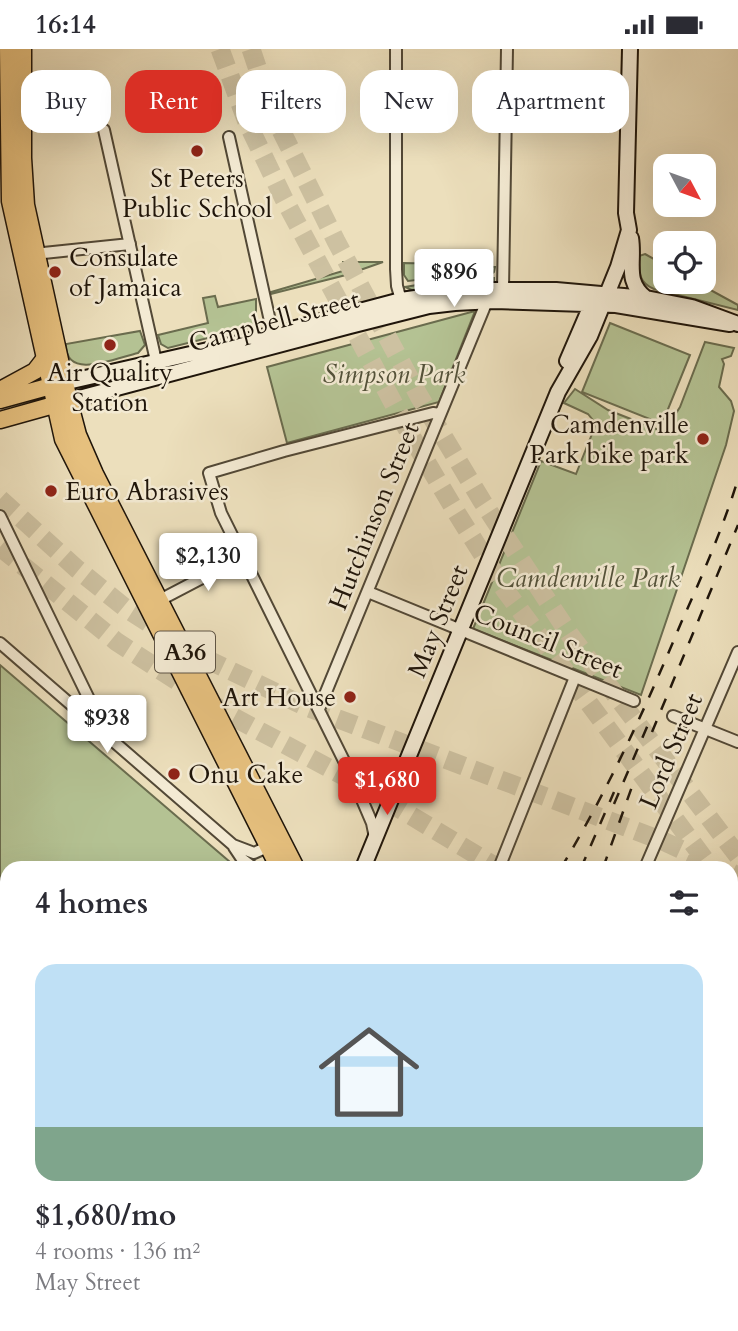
<!DOCTYPE html>
<html lang="en">
<head>
<meta charset="utf-8">
<style>
  :root { --surface:#fff; --page:#f2f2f3; --text:#2b2b33; --muted:#7c7c81; --accent:#d93025 }
  body { margin:0; font-family:Cardo,serif; background:var(--page); color:var(--text); height:100vh; display:flex; flex-direction:column; font-size:26px; white-space:nowrap }
  * { box-sizing:border-box; margin:0 }
  p { font-size:23px; color:var(--muted) }
  .icon { flex:none; width:38px; height:38px; fill:none; stroke:currentColor; stroke-width:2; stroke-linecap:round; stroke-linejoin:round }
  .map { position:relative; flex:1; overflow:hidden }
  .drawer { position:absolute; left:0px; top:812px; width:738px; height:471px; display:flex; flex-direction:column; background:var(--surface); border-radius:21px 21px 0 0; box-shadow:0 7px 28px #0002 }
  .drawer>* { flex:none }
  .top-card { position:absolute; left:21px; top:21px; width:696px; height:63px; display:flex; gap:14px }
  .needle { width:46px; rotate:131deg }
  .controls { position:absolute; left:653px; top:105px; display:grid; gap:14px }
  .controls a { display:grid; place-items:center; width:63px; height:63px; border-radius:14px; background:var(--surface); box-shadow:0 7px 28px #0002; font-size:35px }
  .price { position:absolute; translate:-50% -60px; padding:0 16px; border-radius:7px; background:#fff; color:#222; font-size:23px; line-height:46px; filter:drop-shadow(0 2px 4px #0008) }
  .price::after { content:''; position:absolute; left:50%; top:42px; width:21px; height:16px; margin-left:-10px; background:inherit; clip-path:polygon(0 0,100% 0,50% 100%) }
  .price.selected { background:var(--accent); color:#fff }
  ul { padding:0; list-style:none }
  li { display:grid; align-content:center; gap:14px; height:371px; padding:0 35px }
  li span { display:grid; place-items:center; height:217px; border-radius:21px; color:#555 }
  li>.icon { margin-inline-start:auto }
  span .icon { width:126px; height:126px; fill:#fffc; stroke-width:1 }
  li b { font-size:30px }
  h2 { display:flex; justify-content:space-between; align-items:center; height:84px; padding:0 35px; font-size:30px }
  .tag { padding:0 24px; border-radius:21px; background:var(--surface); box-shadow:0 7px 28px #0002; font-size:24px; line-height:63px }
  .tag.selected { background:var(--accent); color:#fff }
  .status { display:flex; justify-content:space-between; align-items:center; height:49px; padding:0 35px; background:var(--surface); direction:ltr }
  .status svg { height:19px; fill:currentColor }
  .map>svg:first-child { display:block }
</style>
</head>
<body>
<div class="status"><b>16:14</b><svg viewBox="0 0 49 12"><path d="M0 12V9h3v3zM5 12V6h3v6zM10 12V3h3v9zM15 12V0h3v12zM26 1h20v11H26zM47 4h2v5h-2z"/></svg></div>
<div class="map">
<svg width="738" height="1282" viewBox="0 0 738 1282">
  <rect width="100%" height="100%" fill="#ecdfbc"/>
  <filter id="stains"><feTurbulence type="fractalNoise" baseFrequency=".00286" numOctaves="4"/><feColorMatrix values="0 0 0 0 .2 0 0 0 0 .09 0 0 0 0 .02 0 0 0 .5 -.17"/></filter>
  <radialGradient id="worn" r=".72"><stop offset=".6" stop-color="#630" stop-opacity="0"/><stop offset="1" stop-color="#630" stop-opacity=".3"/></radialGradient>
  <path fill="#b4c293" stroke="#6a6c4e" stroke-width="2" d="M645 205 665 216V233H696L738 256V261L654 240C638 233 639 223 639 207Z
    M343 213H383L346 226 271 245V243L343 222Z
    M404 214C434 214 465 217 495 218L494 223 490 226H459L408 232 404 226Z
    M459 229H494V232L416 243 405 238Z
    M215 247 218 258 256 250V277L168 299 161 295 158 286 208 274 203 249Z
    M475 262 439 353 287 394 267 318Z
    M610 274 690 306 662 375 582 343Z
    M140 282 145 296 138 304C116 309 65 332 66 295Z
    M705 293 734 299 731 307 722 310 724 315 719 338 731 352 734 362 726 396 641 646 473 580 541 412 576 425 596 375 588 365 564 354 575 340 608 361 664 383 680 358Z
    M0 616 237 819H7V1276H261L253 1282H0Z"/>
  <g fill="none" stroke-linecap="round" stroke-linejoin="round">
    <path stroke="#cdc1a1" stroke-width="19" stroke-dasharray="19 10" stroke-linecap="butt" d="M220 0 247 73 284 150 411 387 456 463 505 541 711 819
      M251 0 273 65 336 192 419 347 482 452 570 586 738 807
      M0 450 77 520 124 558 200 607 304 657 663 792 702 810
      M0 498 117 593 226 664 355 733 498 819
      M732 824 738 827
      M732 843 738 851
      M732 960 738 964"/>
    <defs>
      <path id="minor" d="M396 0V220L397 237 401 251
        M104 81 156 312
        M229 88 274 290
        M34 205 130 195
        M503 240 507 0
        M0 467 89 650 88 656 82 664
        M368 543 634 652
        M158 552 244 507
        M0 594 233 796 254 804 272 796
        M319 660 487 252
        M673 667 738 693
        M375 789 372 774 354 732 221 464 209 424 284 402 433 364 440 365
        M234 798 242 810 254 819
        M499 819 575 628
        M645 819 738 603
        M732 928 738 911
        M504 1282V1276
        M545 1282 553 1276
        M734 1282 738 1281"/>
      <path id="secondary" d="M631 189C635 213 624 232 646 249
        M567 312 595 247
        M63 334 243 293 401 251 471 241H556L646 249 692 258 738 275
        M68 352 350 277 429 257 455 254 494 252 616 256 730 275
        M363 819 558 343 590 287 618 218 629 181 626 164 630 0"/>
      <path id="primary" d="M0 341 35 322 45 309
        M0 351 62 334
        M0 371 68 352
        M277 1282 285 1276"/>
      <path id="trunk" d="M9 0 11 152 64 390 280 819
        M22 0V109L25 156 68 352 77 386 94 425 295 819
        M732 1161 738 1163"/>
    </defs>
    <use href="#minor" stroke="#524836" stroke-width="14"/>
    <use href="#secondary" stroke="#1f150a" stroke-width="18"/>
    <use href="#primary" stroke="#1f150a" stroke-width="19"/>
    <use href="#trunk" stroke="#1f150a" stroke-width="21"/>
    <use href="#minor" stroke="#f3ead3" stroke-width="10"/>
    <use href="#secondary" stroke="#f3ead3" stroke-width="14"/>
    <use href="#primary" stroke="#e6c07e" stroke-width="16"/>
    <use href="#trunk" stroke="#e6c07e" stroke-width="18"/>
    <path stroke="#1f150a" stroke-width="2.5" stroke-dasharray="12 12" stroke-linecap="butt" d="M652 683 738 476
      M614 755 650 671
      M561 819C608 741 646 658 681 574 702 527 723 479 738 430
      M581 819 614 743
      M603 819 634 732
      M461 1276V1282
      M476 1276 477 1282"/>
  </g>
  <g fill="#8f2418" stroke="#f3ead3" stroke-width="2.5">
    <circle cx="197" cy="102" r="7"/>
    <circle cx="55" cy="223" r="7"/>
    <circle cx="110" cy="296" r="7"/>
    <circle cx="703" cy="390" r="7"/>
    <circle cx="51" cy="442" r="7"/>
    <circle cx="350" cy="648" r="7"/>
    <circle cx="174" cy="725" r="7"/>
  </g>
  <g text-anchor="middle" dominant-baseline="central" stroke-width="5" stroke-linejoin="round" paint-order="stroke">
    <rect fill="#f3ead3" stroke="#5f5546" stroke-width="2" x="155" y="582.5" width="60" height="41" rx="5"/>
    <g font-size="24" font-weight="bold" fill="#1f150a">
      <text x="185" y="603">A36</text>
    </g>
    <g font-size="26" fill="#1f150a" stroke="#f3ead3" text-anchor="start">
      <text x="197" y="129" text-anchor="middle">St Peters<tspan x="197" dy="30">Public School</tspan></text>
      <text x="69" y="208">Consulate<tspan x="69" dy="30">of Jamaica</tspan></text>
      <text x="110" y="323" text-anchor="middle">Air Quality<tspan x="110" dy="30">Station</tspan></text>
      <text x="689" y="375" text-anchor="end">Camdenville<tspan x="689" dy="30">Park bike park</tspan></text>
      <text x="65" y="442">Euro Abrasives</text>
      <text x="336" y="648" text-anchor="end">Art House</text>
      <text x="188" y="725">Onu Cake</text>
    </g>
    <g font-size="26" fill="#1f150a" stroke="#f3ead3">
      <text transform="translate(274 272) rotate(-15)">Campbell Street</text>
      <text transform="translate(374 467) rotate(-68)">Hutchinson Street</text>
      <text transform="translate(438 572) rotate(-68)">May Street</text>
      <text transform="translate(548 592) rotate(22)">Council Street</text>
      <text transform="translate(671 702) rotate(-67)">Lord Street</text>
    </g>
    <g font-size="26" font-style="italic" fill="#53523a" stroke="#f3ead3">
      <text x="394" y="325">Simpson Park</text>
      <text x="588" y="529">Camdenville Park</text>
    </g>
  </g>
  <rect width="100%" height="100%" filter="url(#stains)"/>
  <rect width="100%" height="100%" fill="url(#worn)"/>
</svg>
<div class="controls">
<a><svg class="needle" viewBox="-14 -14 28 28"><path d="M0-13l5 13h-10z" fill="#e53935"/><path d="M0 13l5-13h-10z" fill="#7c7c81"/></svg></a>
<a><svg class="icon" aria-label="locate" viewBox="0 0 24 24"><circle cx="12" cy="12" r="6"/><path d="M12 2v4M12 18v4M2 12h4M18 12h4"/></svg></a>
</div>
<b class="price" style="left:454px;top:260px">$896</b>
<b class="price" style="left:208px;top:544px">$2,130</b>
<b class="price" style="left:107px;top:706px">$938</b>
<b class="price selected" style="left:387px;top:768px">$1,680</b>
<div class="top-card">
<a class="tag">Buy</a>
<a class="tag selected">Rent</a>
<a class="tag">Filters</a>
<a class="tag">New</a>
<a class="tag">Apartment</a>
</div>
<section class="drawer">
<h2>4 homes<svg class="icon" aria-label="filters" viewBox="0 0 24 24"><path d="M4 7h16M4 17h16"/><circle cx="9" cy="7" r="2"/><circle cx="15" cy="17" r="2"/></svg></h2>
<ul>
<li><span style="background:linear-gradient(#bfe0f5 75%,#7fa58c 0)"><svg class="icon" aria-label="home" viewBox="0 0 24 24"><path d="M3 11l9-7 9 7M6 9v11h12V9"/></svg></span><div><b>$1,680/mo</b><p>4 rooms · 136 m²</p><p>May Street</p></div></li>
</ul>
</section>
</div>
</body>
</html>
